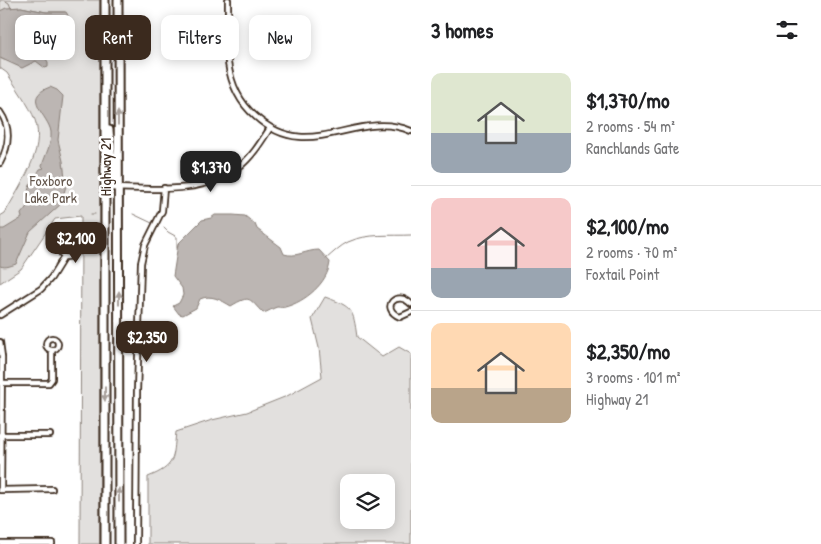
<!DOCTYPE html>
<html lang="en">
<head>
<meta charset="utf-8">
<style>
  :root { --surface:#fff; --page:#f2f2f2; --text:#202124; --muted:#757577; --line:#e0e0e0; --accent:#3b2a1e }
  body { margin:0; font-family:"Patrick Hand",sans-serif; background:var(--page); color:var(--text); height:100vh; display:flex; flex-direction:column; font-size:19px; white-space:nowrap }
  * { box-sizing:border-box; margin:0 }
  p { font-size:16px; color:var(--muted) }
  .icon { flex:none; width:28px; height:28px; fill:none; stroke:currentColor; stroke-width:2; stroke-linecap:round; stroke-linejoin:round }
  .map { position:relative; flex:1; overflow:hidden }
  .sheet { display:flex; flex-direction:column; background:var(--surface); width:410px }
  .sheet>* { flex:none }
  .banner { position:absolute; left:15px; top:15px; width:320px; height:45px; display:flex; gap:10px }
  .controls { position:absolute; left:340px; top:474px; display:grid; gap:10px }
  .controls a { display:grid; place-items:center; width:55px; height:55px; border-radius:10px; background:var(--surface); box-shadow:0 2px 12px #0003; font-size:25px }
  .price { position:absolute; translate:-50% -42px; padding:0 11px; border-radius:10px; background:var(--accent); color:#fff; font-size:16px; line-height:32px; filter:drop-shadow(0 1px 2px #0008) }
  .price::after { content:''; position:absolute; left:50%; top:30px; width:15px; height:11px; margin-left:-8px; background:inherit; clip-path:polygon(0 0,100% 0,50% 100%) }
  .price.active { background:#222; color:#fff }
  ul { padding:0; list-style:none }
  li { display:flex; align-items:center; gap:15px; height:125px; padding:0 20px }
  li+li { border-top:1px solid var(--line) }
  li span { display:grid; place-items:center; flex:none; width:140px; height:100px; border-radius:10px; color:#555 }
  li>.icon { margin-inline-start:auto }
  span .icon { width:60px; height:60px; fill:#fffc; stroke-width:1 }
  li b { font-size:21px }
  h2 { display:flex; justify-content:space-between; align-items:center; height:60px; padding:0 20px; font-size:21px }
  .pill { padding:0 18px; border-radius:10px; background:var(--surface); box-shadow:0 2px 12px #0003; font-size:18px; line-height:45px }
  .pill.active { background:var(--accent); color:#fff }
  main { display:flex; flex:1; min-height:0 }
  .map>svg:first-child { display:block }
</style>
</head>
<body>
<main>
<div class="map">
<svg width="411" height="544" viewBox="0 0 411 544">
  <rect width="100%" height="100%" fill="#fff"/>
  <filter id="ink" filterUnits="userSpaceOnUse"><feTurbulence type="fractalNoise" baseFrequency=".02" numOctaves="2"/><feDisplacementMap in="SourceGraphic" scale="10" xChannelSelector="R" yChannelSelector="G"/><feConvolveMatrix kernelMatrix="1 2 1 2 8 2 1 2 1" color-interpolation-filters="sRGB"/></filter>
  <g filter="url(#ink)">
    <path fill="#e2e0de" stroke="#8e857e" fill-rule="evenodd" d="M0 0H100V544H80L81 216 55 219 21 269 0 283V216L5 213C19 187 46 150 35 120 30 106 15 86 7 73L0 68V58C8 64 35 62 44 59 53 57 62 51 70 47 67 30 75 29 65 12H46L21 7 0 11Z
      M325 297C353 307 353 309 357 337L382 357 399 347 411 354V544H148V477C176 466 173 459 176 432L212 420 247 412 287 396 322 377 319 348 312 319ZM349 482H386V520H349Z"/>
    <path fill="#bcb6b3" stroke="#887e77" d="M21 7 46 12H66C74 23 68 34 70 47L46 59 48 62V67L45 68 36 61 22 68 0 58V11L6 8Z
      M50 87 57 90 63 96 58 140 63 161 66 186 63 196 65 203 61 204 30 232 16 264C10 266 6 268 0 266V229H4L22 218 21 214C33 200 26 206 28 192 29 184 36 176 40 169L44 168 42 166C45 155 52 144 51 132 49 116 20 98 50 87Z
      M215 215H233L245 216 255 224 257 229 281 247 284 254C296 258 306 250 319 250L330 262C328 283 305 302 285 307 283 308 280 307 277 307 273 308 268 312 263 313 249 299 251 294 231 306 221 300 211 294 200 299L196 308 183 315 179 314 173 306 179 303 183 295 182 288 173 276 178 244 202 220 211 218Z"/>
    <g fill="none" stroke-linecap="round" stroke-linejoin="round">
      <path stroke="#887e77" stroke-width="1" d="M4 0 9 3 11 8
        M91 214H95
        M133 214 152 223
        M164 228 168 232 177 237V248
        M326 259C333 253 340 246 348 242 368 233 390 236 411 235"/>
      <defs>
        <path id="street" d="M228 0V63C231 84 239 102 255 116 309 166 355 108 411 131
          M0 112C12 129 9 146 0 163
          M105 188C150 188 202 196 239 167 252 157 261 142 270 128
          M61 251a6 6 0 1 1 12 0a6 6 0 1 1-12 0Z
          M411 304C397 289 379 308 400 317L411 312
          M0 315 41 289 51 278 64 257
          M46 344a6 6 0 1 1 12 0a6 6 0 1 1-12 0Z
          M0 342 2 357 1 490
          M0 383H49L52 379V350
          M0 435H50
          M0 490 52 489
          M0 543H52V544
          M136 544 137 392 141 263 145 245 162 211 164 188"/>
        <path id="primary" d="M105 0V544
          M118 0 119 544
          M109 130 113 176 117 186"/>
      </defs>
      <use href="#street" stroke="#3b2a1e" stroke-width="8"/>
      <use href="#primary" stroke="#3b2a1e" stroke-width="11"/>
      <use href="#street" stroke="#fff" stroke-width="4.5"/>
      <use href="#primary" stroke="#fff" stroke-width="7"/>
    </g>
    <defs><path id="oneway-solid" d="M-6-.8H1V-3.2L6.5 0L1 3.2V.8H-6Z" transform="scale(1.25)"/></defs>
    <g fill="#a79f9a">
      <use href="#oneway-solid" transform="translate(118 118) rotate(-90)"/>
      <use href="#oneway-solid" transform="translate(119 298) rotate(-90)"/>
      <use href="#oneway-solid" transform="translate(105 394) rotate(90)"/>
      <use href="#oneway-solid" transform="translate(119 495) rotate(-90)"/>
    </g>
  </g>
  <g text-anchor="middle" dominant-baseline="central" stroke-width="5" stroke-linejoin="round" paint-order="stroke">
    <g font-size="15" fill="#3b2a1e" stroke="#fff">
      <text transform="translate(105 167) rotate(-90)">Highway 21</text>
    </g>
    <g font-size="15" fill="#65584e" stroke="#fff">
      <text x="51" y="180">Foxboro<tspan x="51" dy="17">Lake Park</tspan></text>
    </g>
  </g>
</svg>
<div class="controls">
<a><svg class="icon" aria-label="layers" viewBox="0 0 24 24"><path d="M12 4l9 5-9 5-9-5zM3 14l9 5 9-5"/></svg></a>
</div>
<b class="price active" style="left:211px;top:193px">$1,370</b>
<b class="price" style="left:76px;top:264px">$2,100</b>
<b class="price" style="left:147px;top:363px">$2,350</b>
<div class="banner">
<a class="pill">Buy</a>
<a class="pill active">Rent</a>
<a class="pill">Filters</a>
<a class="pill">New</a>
</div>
</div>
<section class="sheet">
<h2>3 homes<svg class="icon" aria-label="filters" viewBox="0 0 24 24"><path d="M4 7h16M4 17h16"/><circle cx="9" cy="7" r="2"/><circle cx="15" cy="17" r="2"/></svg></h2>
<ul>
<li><span style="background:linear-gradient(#dfe7d0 60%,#9aa5b1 0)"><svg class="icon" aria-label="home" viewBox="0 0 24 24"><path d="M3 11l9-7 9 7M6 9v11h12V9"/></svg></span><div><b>$1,370/mo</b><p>2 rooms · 54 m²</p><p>Ranchlands Gate</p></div></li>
<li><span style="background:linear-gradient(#f6c9c9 70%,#9aa5b1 0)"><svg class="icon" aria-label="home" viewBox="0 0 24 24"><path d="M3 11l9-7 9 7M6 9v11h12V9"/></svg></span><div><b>$2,100/mo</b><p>2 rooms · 70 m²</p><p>Foxtail Point</p></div></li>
<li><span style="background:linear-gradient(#ffd9b3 65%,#b9a48a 0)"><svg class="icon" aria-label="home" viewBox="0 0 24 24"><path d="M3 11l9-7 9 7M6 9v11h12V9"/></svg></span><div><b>$2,350/mo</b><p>3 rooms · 101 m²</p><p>Highway 21</p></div></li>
</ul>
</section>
</main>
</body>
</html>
